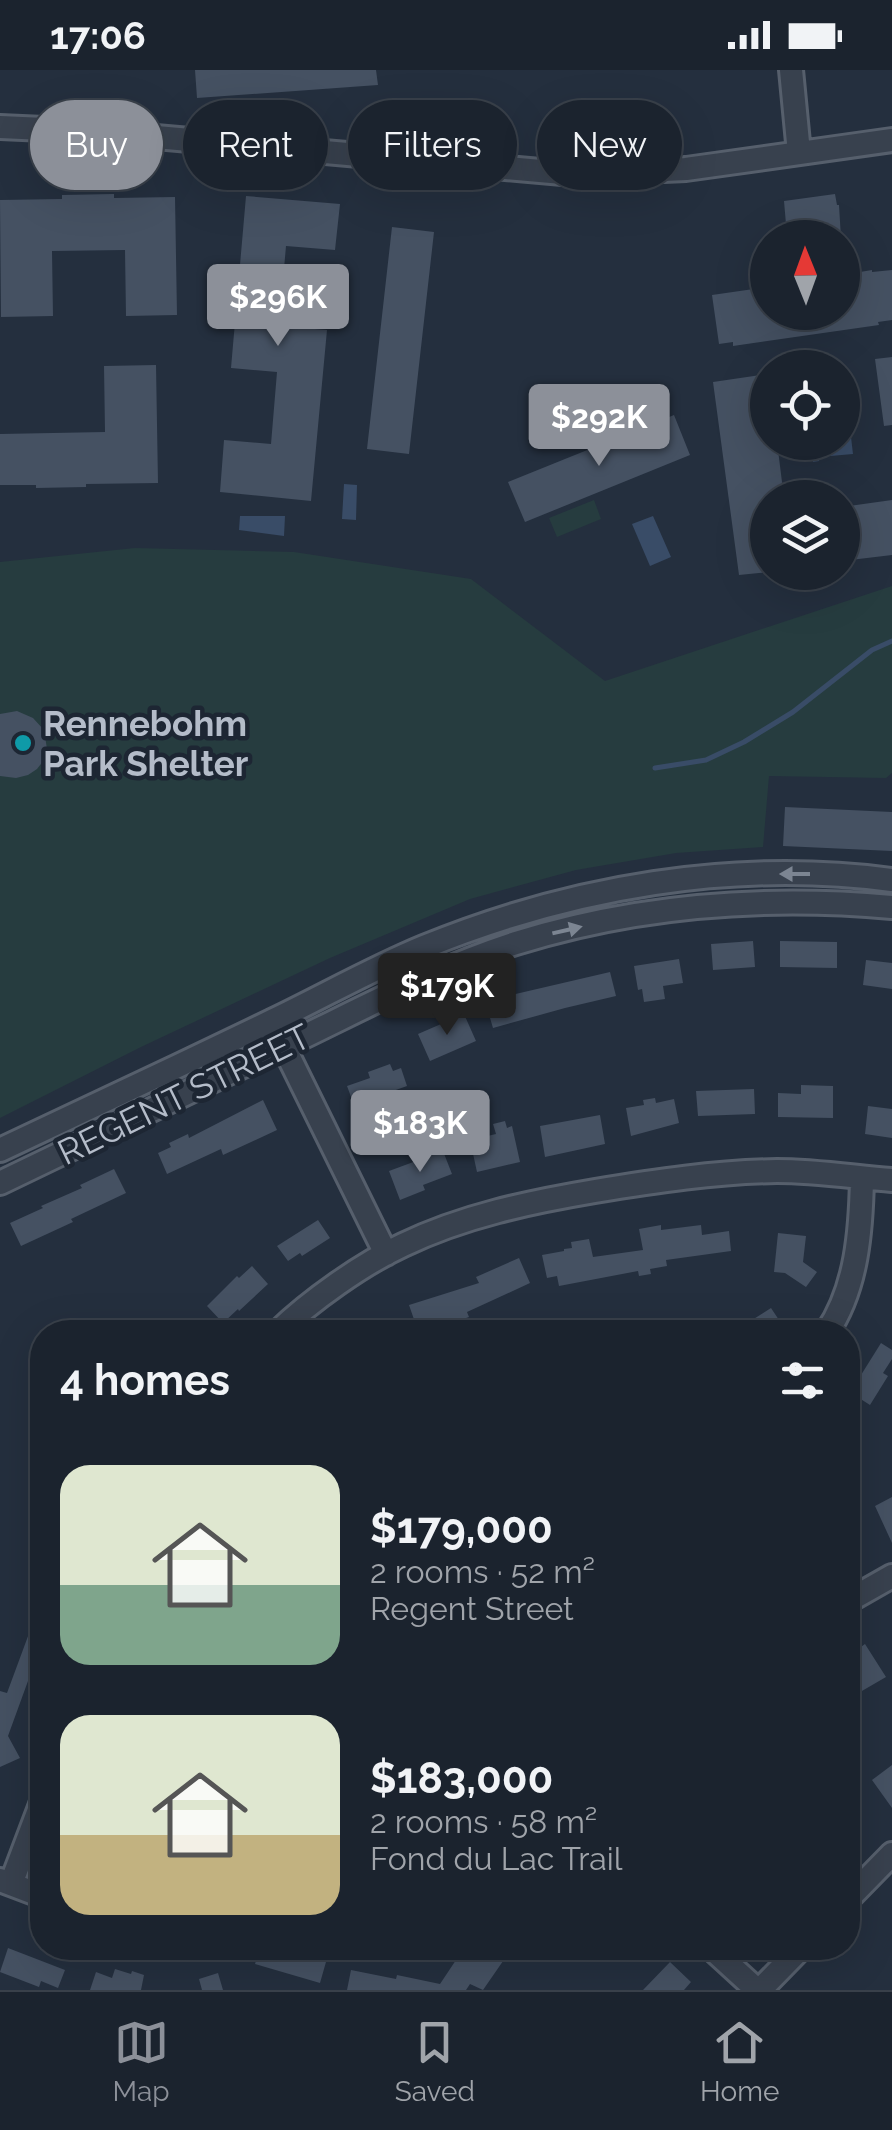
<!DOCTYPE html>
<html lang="en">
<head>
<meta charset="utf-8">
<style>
  :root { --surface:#1b232e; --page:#242b36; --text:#f1f3f6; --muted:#a0a4aa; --line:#39404a; --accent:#8c9099 }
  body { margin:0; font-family:Raleway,sans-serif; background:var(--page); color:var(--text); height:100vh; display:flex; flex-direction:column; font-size:38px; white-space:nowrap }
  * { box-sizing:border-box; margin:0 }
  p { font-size:32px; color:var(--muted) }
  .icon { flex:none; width:55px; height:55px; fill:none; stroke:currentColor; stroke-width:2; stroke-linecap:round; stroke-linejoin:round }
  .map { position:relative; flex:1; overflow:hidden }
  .side { position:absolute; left:30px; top:1250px; width:830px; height:640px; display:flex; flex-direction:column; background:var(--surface); border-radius:40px; box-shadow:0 10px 40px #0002,0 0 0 2px var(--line) }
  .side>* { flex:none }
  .guide { position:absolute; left:30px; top:30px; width:832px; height:90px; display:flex; gap:20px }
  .needle { width:65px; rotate:359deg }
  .fabs { position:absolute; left:750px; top:150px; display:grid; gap:20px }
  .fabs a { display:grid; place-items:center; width:110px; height:110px; border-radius:50%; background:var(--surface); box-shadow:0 10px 40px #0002,0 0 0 2px var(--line); font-size:50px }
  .price { position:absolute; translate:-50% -85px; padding:0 22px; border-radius:10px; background:var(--accent); color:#fff; font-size:32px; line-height:65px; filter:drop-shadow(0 2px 5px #0008) }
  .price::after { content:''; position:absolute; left:50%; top:60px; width:30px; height:22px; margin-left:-15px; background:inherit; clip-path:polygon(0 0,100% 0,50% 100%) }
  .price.current { background:#222; color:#fff }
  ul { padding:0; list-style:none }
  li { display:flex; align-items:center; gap:30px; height:250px; padding:0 30px }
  li span { display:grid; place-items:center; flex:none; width:280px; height:200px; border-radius:30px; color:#555 }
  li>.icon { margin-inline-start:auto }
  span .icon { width:120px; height:120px; fill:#fffc; stroke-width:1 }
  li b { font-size:42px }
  h2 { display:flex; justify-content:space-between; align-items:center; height:120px; padding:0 30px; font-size:42px }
  .chip { padding:0 35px; border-radius:45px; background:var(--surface); box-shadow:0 10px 40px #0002,0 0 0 2px var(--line); font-size:35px; line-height:90px }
  .chip.current { background:var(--accent); color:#fff }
  .status { display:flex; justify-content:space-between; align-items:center; height:70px; padding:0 50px; background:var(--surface); direction:ltr }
  .status svg { height:28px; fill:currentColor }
  .menu { display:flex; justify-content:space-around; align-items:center; height:140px; border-top:2px solid var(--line); background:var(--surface); font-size:28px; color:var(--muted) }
  .menu a { display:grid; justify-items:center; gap:5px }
  .menu .current { color:var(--accent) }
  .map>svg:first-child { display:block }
</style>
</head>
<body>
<div class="status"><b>17:06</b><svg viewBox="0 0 49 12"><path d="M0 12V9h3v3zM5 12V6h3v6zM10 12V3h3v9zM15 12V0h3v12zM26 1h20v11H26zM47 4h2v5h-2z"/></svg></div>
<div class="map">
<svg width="892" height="1920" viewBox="0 0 892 1920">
  <rect width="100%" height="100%" fill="#242f3e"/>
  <path fill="#263c3f" d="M594 430 601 449 557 467 549 448Z
    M135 478 294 482 471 509 605 611 892 516V703L886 708 769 706 763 777 676 783 576 800 470 829 330 888 141 977 0 1048V492Z"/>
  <path fill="#394c67" d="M851 367 853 384 819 387V391L813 392 810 373 842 372 843 368Z
    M344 414 357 415 356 450 342 449Z
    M240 446H285L284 466 239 460Z
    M653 446 671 487 650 496 632 454Z"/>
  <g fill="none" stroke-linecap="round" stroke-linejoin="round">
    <path stroke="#394c67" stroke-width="5" d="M655 698 706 690 744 672 793 642 872 580 892 571"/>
  </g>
  <path fill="#455162" d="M195 0H376L378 15 197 28Z
    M114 124V128L175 127 177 245 126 246 125 180 52 181 53 246 1 247 0 130 62 129V125Z
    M835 124 837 135H839L841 168 787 166 784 131Z
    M246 126 340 134 335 180 286 176 279 256 327 260 311 431 220 422 224 370 271 374 277 302 231 298Z
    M392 157 434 162 409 384 367 379Z
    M872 200V202L892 200V250L878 252 879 255 733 276V272L719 274 712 225 768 217V242H842V205Z
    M892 287V355L884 356 875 289Z
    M156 295 158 413 86 414V417L36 418V415H0V364L105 362 104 296Z
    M768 304V372H777L784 428H768V502L739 505 713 312Z
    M674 345 690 385 525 452 508 412Z
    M892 430V485L842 491V437Z
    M17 641 33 648 44 660 47 679 44 690 37 699 28 705 16 708 0 706V644Z
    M785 737 892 742V781L783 776Z
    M753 871 755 897 713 900 711 874Z
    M780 871 837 872V898L780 897Z
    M679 889 683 913 663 916 665 929 644 932 642 919 638 920 634 896Z
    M866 890 892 893V919L863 915Z
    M610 902 616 926 565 938 493 958 485 931Z
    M464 944 476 971 430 991 418 964Z
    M390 994 393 1001 401 998 407 1016 354 1035 347 1016 370 1008 368 1002Z
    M801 1015 833 1016V1048L778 1047V1023L801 1024Z
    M754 1019 755 1044 698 1046 696 1021Z
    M655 1028 656 1033 674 1029 679 1053 631 1066 626 1038 644 1035 643 1030Z
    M263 1030 277 1060 223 1085 221 1079 167 1104 158 1083 171 1077 169 1073 188 1064 189 1068Z
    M868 1036 892 1039V1068L865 1064Z
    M600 1045 605 1074 545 1087 540 1056Z
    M505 1051 507 1058 512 1056 520 1092 477 1102 470 1070 496 1064 493 1054Z
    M443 1081 452 1104 423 1115 425 1120 400 1130 389 1101Z
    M114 1099 126 1123 71 1149 73 1152 21 1176 10 1153 43 1138 41 1136 82 1118 80 1115Z
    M318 1150 330 1168 302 1186 300 1183 288 1191 277 1176Z
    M661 1155V1160L701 1155 702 1165 729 1161 731 1181 666 1190 667 1196 650 1199 651 1204 639 1206 638 1201 559 1216 557 1206 547 1208 542 1185 564 1181V1179L572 1178 571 1172 589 1169 593 1187 643 1180 639 1159Z
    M778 1163 806 1166 803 1192 817 1202 806 1217 785 1203 774 1202Z
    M519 1188 530 1213 467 1242 469 1247 432 1260 431 1256 418 1261 409 1235 479 1213 476 1207Z
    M252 1196 268 1214 239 1241 238 1239 223 1253 207 1236 237 1206 239 1208Z
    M771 1238 781 1253 766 1262H733Z
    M881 1273 892 1280V1289L883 1303 888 1306 870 1335 848 1321V1317L857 1303 861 1305Z
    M892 1427V1473L875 1436Z
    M41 1531 42 1603 38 1614 28 1611 8 1666 20 1688 0 1697V1621L7 1623Z
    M865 1574 886 1607 855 1625 848 1613V1586Z
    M892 1695V1738L872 1710Z
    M8 1878 65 1900 58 1918 41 1911 39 1917 0 1902Z
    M260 1878H330L320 1913 255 1894Z
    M464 1878H512L483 1920 470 1914 466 1920H347L351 1900 396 1909 397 1905 440 1914Z
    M670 1892 691 1912 684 1920H643Z
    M115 1899 131 1904 132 1901 144 1905 141 1920H90L96 1902 112 1908Z
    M218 1903 223 1920H202L199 1909Z"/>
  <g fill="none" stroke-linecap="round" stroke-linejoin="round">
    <defs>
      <path id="minor" d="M791 0 799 83
        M0 57 88 61 574 104 686 99 892 70
        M277 963 386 1184
        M0 1080C91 1037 183 994 274 950 324 926 373 898 424 877 571 817 734 789 892 810
        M0 1113C100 1065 201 1016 301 968 371 934 441 897 516 873 638 835 766 826 892 837
        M278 1262C310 1231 362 1194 403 1175 463 1146 530 1132 595 1121 655 1111 716 1102 777 1101 815 1101 854 1107 892 1110
        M827 1262C857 1218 861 1160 862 1108
        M848 1531 892 1506
        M0 1810 42 1826
        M11 1814 42 1732
        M848 1829 892 1784
        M711 1878 757 1920
        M760 1920 801 1878"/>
    </defs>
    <use href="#minor" stroke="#565f6c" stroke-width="28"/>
    <use href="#minor" stroke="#38414e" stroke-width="22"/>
  </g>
  <defs><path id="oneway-solid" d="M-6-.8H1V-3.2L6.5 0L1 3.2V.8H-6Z" transform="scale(2.5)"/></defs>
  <g fill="#7c8592">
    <use href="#oneway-solid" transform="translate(795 804) rotate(-180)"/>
    <use href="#oneway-solid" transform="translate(567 860) rotate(-13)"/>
  </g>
  <circle fill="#0f9aa8" stroke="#1d2633" stroke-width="4" cx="23" cy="673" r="10"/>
  <g text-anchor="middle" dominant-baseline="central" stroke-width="9" stroke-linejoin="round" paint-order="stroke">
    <g font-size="35" font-weight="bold" fill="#b4bcc9" stroke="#1d2633" text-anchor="start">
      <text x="43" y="653">Rennebohm<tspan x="43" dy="40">Park Shelter</tspan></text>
    </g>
    <g font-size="35" fill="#b4bcc9" stroke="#1d2633">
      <text transform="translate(184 1024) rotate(-26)">REGENT STREET</text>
    </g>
  </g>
</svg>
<div class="fabs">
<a><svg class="needle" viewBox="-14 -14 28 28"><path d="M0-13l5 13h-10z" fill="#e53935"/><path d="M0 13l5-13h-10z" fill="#a0a4aa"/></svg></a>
<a><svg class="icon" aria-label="locate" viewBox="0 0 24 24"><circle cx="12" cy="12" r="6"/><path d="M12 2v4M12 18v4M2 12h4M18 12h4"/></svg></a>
<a><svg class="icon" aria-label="layers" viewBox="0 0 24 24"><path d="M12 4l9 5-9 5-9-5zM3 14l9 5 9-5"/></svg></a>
</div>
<b class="price" style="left:278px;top:279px">$296K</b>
<b class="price" style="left:599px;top:399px">$292K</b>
<b class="price current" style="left:447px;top:968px">$179K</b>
<b class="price" style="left:420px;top:1105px">$183K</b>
<div class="guide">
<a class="chip current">Buy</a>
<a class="chip">Rent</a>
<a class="chip">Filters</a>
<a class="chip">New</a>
</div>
<section class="side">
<h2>4 homes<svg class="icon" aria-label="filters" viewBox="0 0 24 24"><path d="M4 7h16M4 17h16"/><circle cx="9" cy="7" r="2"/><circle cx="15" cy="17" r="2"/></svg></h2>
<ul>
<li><span style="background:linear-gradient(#dfe7d0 60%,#7fa58c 0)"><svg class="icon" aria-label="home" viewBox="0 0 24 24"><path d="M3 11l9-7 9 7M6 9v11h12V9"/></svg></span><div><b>$179,000</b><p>2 rooms · 52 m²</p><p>Regent Street</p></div></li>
<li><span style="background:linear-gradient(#dfe7d0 60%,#c2b280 0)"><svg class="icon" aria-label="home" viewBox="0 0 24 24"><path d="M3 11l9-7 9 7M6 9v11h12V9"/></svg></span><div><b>$183,000</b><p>2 rooms · 58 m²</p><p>Fond du Lac Trail</p></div></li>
</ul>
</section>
</div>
<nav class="menu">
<a class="current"><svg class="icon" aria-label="map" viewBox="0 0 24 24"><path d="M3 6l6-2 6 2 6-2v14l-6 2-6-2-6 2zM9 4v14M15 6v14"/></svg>Map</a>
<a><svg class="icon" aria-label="saved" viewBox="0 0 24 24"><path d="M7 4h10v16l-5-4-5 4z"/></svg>Saved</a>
<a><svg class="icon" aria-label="home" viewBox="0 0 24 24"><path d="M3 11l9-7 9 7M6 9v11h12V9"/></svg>Home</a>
</nav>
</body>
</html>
